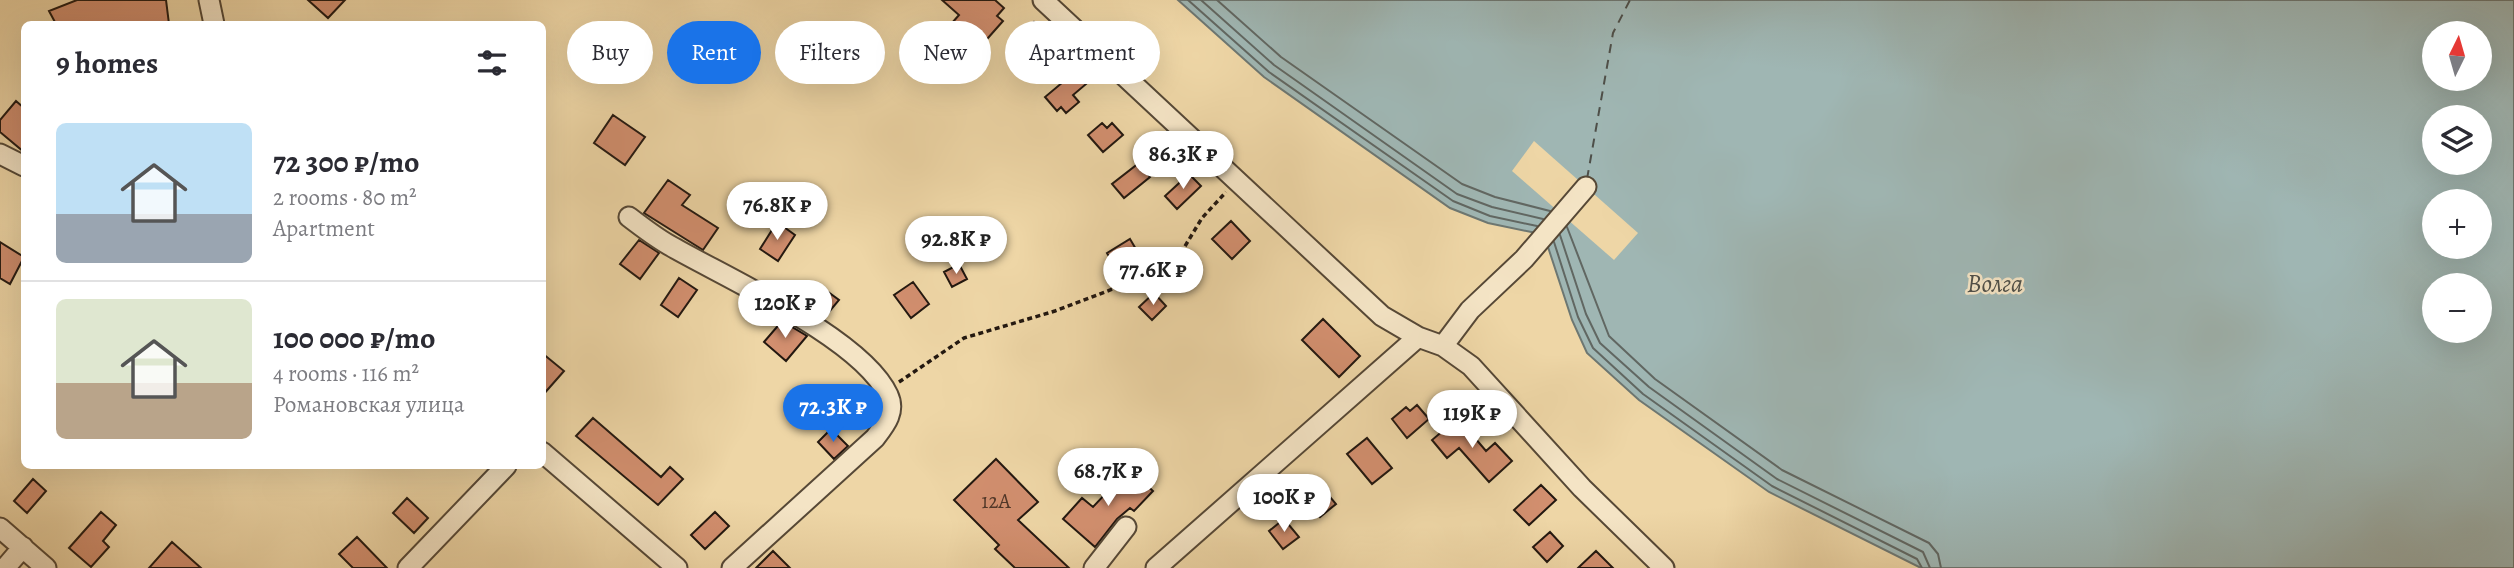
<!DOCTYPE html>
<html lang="en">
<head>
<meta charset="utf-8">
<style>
  :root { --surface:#fff; --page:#f7f7f7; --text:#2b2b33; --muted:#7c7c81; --line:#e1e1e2; --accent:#1a73e8 }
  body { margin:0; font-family:Alegreya,serif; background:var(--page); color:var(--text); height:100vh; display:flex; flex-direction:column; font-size:26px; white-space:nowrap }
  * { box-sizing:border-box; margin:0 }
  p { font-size:23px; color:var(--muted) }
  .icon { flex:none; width:38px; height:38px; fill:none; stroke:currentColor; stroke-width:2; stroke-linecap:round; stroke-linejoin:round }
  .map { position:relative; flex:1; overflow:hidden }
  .panel { position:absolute; left:21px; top:21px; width:525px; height:448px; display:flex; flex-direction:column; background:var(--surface); border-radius:10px; box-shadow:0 7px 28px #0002 }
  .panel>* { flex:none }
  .top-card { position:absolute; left:567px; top:21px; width:665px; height:63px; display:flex; gap:14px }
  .needle { width:46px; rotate:5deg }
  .controls { position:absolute; left:2422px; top:21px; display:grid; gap:14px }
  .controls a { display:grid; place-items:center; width:70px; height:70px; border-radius:50%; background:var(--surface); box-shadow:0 7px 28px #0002; font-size:35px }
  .price { position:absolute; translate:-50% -60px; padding:0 16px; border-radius:24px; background:#fff; color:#222; font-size:23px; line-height:46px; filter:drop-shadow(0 2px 4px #0008) }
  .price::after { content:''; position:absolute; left:50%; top:42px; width:21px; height:16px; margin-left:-10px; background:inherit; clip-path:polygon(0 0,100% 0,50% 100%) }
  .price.active { background:var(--accent); color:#fff }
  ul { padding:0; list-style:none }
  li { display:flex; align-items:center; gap:21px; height:175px; padding:0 35px }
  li+li { border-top:2px solid var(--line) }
  li span { display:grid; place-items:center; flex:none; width:196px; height:140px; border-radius:10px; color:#555 }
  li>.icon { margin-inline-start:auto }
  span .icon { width:84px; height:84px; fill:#fffc; stroke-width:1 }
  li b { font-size:30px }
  h2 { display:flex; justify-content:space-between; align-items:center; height:84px; padding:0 35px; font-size:30px }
  .pill { padding:0 24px; border-radius:32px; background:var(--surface); box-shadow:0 7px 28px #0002; font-size:24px; line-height:63px }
  .pill.active { background:var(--accent); color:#fff }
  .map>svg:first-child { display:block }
</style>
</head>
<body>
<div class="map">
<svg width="2514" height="568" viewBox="0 0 2514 568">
  <rect width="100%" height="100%" fill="#eed6a6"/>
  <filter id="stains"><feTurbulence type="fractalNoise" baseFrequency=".00286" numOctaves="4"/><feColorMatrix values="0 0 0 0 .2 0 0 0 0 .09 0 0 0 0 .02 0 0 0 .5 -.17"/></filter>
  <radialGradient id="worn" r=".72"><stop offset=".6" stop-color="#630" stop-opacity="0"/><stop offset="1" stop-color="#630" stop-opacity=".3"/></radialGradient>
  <path fill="#9fb6b3" stroke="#6d7772" stroke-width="2" fill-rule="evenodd" d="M1178 0H2514V568H1921L1769 492 1639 400 1587 353 1572 320 1547 244 1536 233 1488 223 1450 208 1264 77ZM2434 33H2480V79H2434ZM2434 117H2480V163H2434ZM2434 201H2480V247H2434ZM2434 285H2480V331H2434Z"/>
  <path fill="#eed6a6" d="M1534 141 1638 233 1614 260 1512 171Z"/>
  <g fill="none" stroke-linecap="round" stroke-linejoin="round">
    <path stroke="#616762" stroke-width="2" d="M1188 0 1269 72 1453 201 1490 216 1537 226
      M1201 0 1274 65 1457 194 1492 207 1543 219
      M1217 0 1281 57 1462 184 1495 197 1550 211
      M1567 227 1609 336 1655 379 1782 470 1929 543 1938 554 1941 568
      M1560 235 1586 314 1600 343 1649 387 1777 479 1923 552 1930 568
      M1554 242 1578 317 1593 348 1643 394 1772 486 1917 559 1922 568"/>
    <path stroke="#4e4f49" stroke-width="2" stroke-dasharray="9 7" stroke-linecap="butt" d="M1587 179 1613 33 1630 0"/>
  </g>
  <path fill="#d28f6f" stroke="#231810" stroke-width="2" d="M77 0H166L169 24H56L49 11Z
    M308 0H345L328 18Z
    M942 0H995L1004 8 997 16 1003 21 980 47 952 23 959 15Z
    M1034 22 1047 35 1027 61 1012 45Z
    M1081 67 1092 79 1073 95 1079 102 1066 113 1061 107 1057 111 1045 97Z
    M16 101 24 108V152L0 132V120Z
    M613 115 645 137 625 165 594 143Z
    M1102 123 1107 128 1112 123 1123 135 1103 152 1088 135Z
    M1139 163 1150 177 1124 198 1112 184Z
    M1189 174 1201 186 1177 209 1165 196Z
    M668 180 690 195 682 205 718 228 703 250 644 213Z
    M1231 221 1250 241 1232 259 1212 239Z
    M777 222 795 235 778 261 760 249Z
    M1130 239 1143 261 1119 274 1107 253Z
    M639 240 659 253 640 279 620 264Z
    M0 242 24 257 10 284 0 278Z
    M959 264 967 279 952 287 944 272Z
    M679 278 697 290 678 317 661 305Z
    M913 282 929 304 911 318 894 295Z
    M820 286 839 300 824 318 804 306Z
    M1154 293 1166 306 1152 320 1139 307Z
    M1323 319 1360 356 1339 377 1302 340Z
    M782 321 807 336 786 361 764 342Z
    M542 353 564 371 542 396Z
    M1417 405 1429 419 1407 438 1392 419 1406 407 1410 411Z
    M593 418 661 477 670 467 683 479 658 505 576 436Z
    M1458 418 1486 451 1495 443 1512 461 1489 482 1459 448 1447 458 1432 440Z
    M831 429 848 446 834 459 818 442Z
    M1367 438 1392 468 1372 484 1347 454Z
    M996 459 1038 502 1018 520 1069 568H1015L995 549 999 545 954 500Z
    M1129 469 1153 491 1134 511 1130 508 1117 519 1095 547 1063 519 1082 498 1093 507Z
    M33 479 46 491 27 513 14 501Z
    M1320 485 1336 504 1320 517 1304 498Z
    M1541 485 1556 500 1529 525 1514 510Z
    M407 498 428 518 414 533 393 513Z
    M101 512 116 525 103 541 109 547 91 567 69 548Z
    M715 512 729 526 705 549 691 535Z
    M1284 519 1299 537 1283 549 1269 531Z
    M1550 532 1563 546 1547 562 1533 547Z
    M357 537 387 568H353L339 554Z
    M172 542 201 568H149Z
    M773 551 790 568H756Z
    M1596 551 1613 568H1578Z"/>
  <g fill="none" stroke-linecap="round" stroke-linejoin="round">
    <defs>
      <path id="minor" d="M209 0 214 24
        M1043 0 1382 316 1418 337 1443 346 1471 366 1582 488 1664 568
        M0 154 24 166
        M629 217C642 227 655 237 669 245 724 277 862 338 888 395 896 412 885 425 875 438L732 568
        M1443 346 1470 310 1524 259 1586 187
        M542 452 677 568
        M0 528 46 568
        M5 568 23 547
        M408 568 506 466
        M1094 568 1126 527
        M1156 568 1418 337"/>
    </defs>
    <use href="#minor" stroke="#564836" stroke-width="23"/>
    <path stroke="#231810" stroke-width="3.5" stroke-dasharray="5 3.5" stroke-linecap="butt" d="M899 382 964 338 1055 311 1173 266 1202 218 1226 192"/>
    <use href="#minor" stroke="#f4e4c5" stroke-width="19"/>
  </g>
  <g text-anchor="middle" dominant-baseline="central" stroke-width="5" stroke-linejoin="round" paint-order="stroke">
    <g font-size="21" fill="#4f3628">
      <text x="996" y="501">12А</text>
    </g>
    <g font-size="26" font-style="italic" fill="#4e4f49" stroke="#f4e4c5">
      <text x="1995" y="283">Волга</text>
    </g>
  </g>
  <rect width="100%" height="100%" filter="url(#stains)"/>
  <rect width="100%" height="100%" fill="url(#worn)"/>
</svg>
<div class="controls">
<a><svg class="needle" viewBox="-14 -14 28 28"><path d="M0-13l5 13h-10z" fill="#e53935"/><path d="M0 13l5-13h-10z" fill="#7c7c81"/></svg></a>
<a><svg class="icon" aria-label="layers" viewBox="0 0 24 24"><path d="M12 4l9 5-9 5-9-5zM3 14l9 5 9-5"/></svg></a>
<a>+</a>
<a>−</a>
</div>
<b class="price" style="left:1183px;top:191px">86.3K ₽</b>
<b class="price" style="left:777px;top:242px">76.8K ₽</b>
<b class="price" style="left:956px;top:276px">92.8K ₽</b>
<b class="price" style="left:1153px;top:307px">77.6K ₽</b>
<b class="price" style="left:785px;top:340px">120K ₽</b>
<b class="price active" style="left:833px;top:444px">72.3K ₽</b>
<b class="price" style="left:1472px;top:450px">119K ₽</b>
<b class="price" style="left:1108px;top:508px">68.7K ₽</b>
<b class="price" style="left:1284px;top:534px">100K ₽</b>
<div class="top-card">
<a class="pill">Buy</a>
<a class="pill active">Rent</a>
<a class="pill">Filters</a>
<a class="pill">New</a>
<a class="pill">Apartment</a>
</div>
<section class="panel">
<h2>9 homes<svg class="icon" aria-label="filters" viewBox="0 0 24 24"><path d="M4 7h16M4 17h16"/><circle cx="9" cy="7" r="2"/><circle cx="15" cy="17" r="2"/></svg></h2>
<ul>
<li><span style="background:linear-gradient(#bfe0f5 65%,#9aa5b1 0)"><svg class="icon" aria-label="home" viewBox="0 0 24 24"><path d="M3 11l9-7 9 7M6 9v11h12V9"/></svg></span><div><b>72 300 ₽/mo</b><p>2 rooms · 80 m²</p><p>Apartment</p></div></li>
<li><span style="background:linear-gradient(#dfe7d0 60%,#b9a48a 0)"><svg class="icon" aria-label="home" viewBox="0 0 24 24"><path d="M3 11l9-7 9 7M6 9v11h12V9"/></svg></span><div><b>100 000 ₽/mo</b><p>4 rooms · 116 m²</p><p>Романовская улица</p></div></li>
</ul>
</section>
</div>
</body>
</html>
